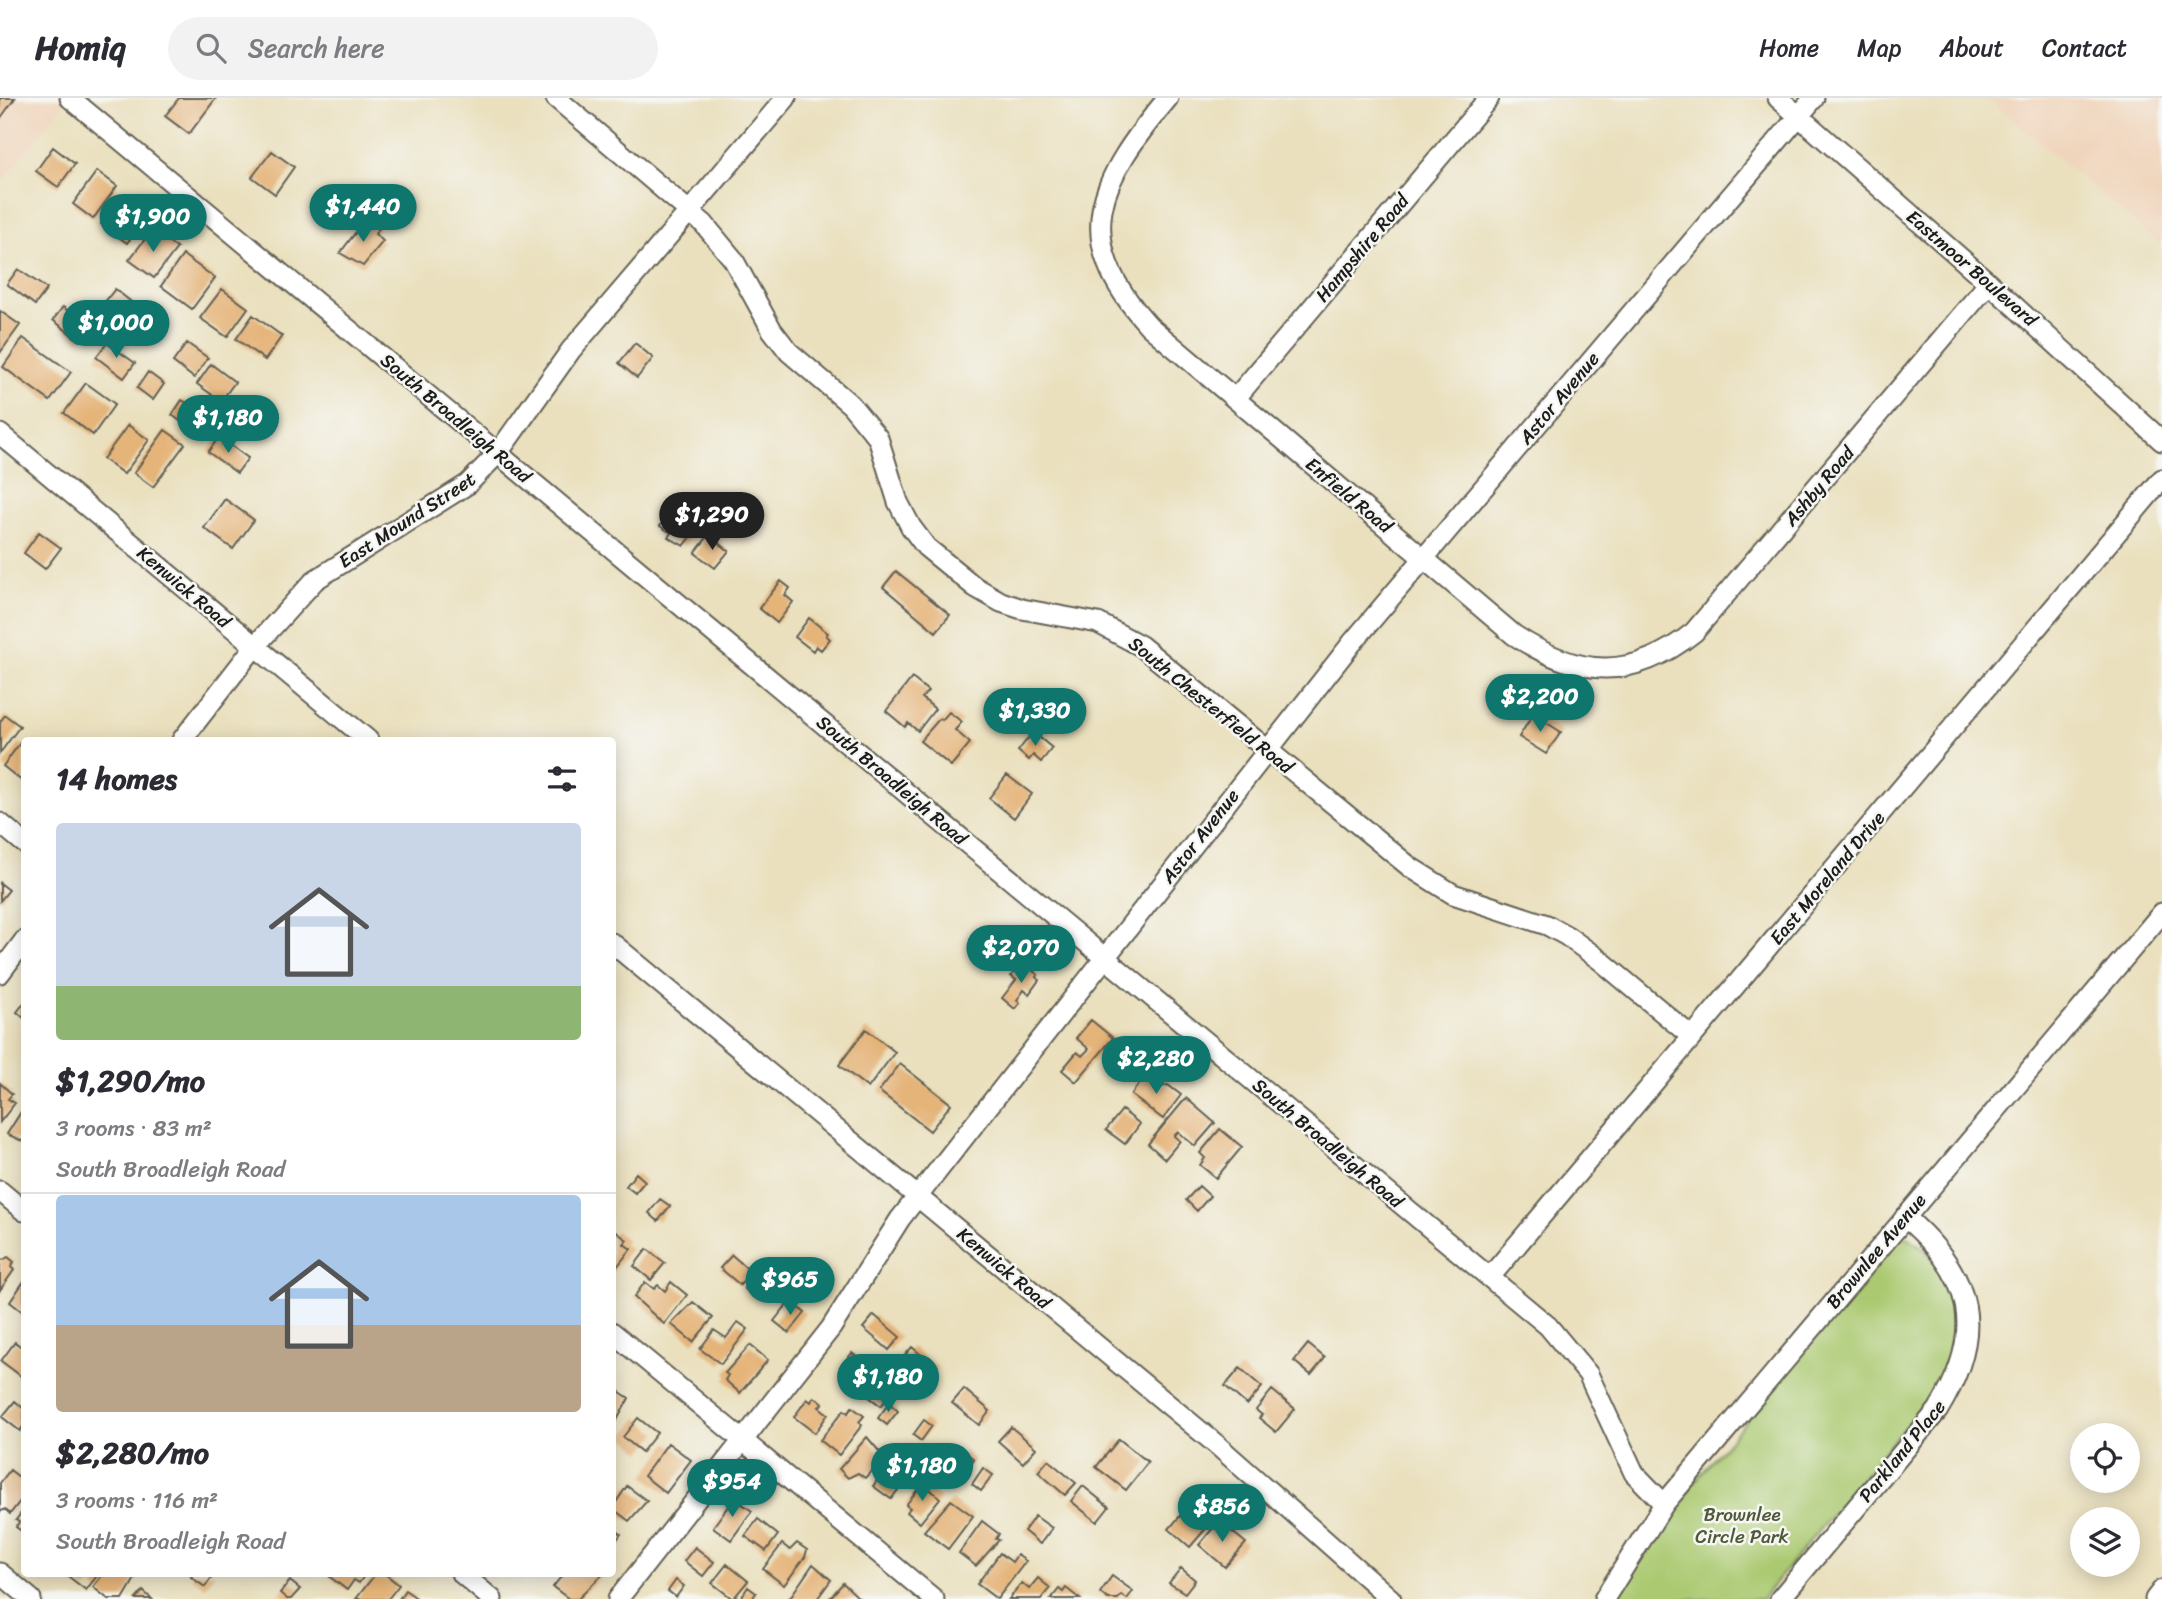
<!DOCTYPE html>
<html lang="en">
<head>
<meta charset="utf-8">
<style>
  :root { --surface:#fff; --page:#f2f2f3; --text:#2b2b33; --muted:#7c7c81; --line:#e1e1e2; --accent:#0f766e }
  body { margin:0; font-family:Sriracha,sans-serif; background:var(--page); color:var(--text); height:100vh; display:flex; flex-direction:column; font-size:26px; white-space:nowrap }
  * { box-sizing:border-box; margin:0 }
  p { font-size:23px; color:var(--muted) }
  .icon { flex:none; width:38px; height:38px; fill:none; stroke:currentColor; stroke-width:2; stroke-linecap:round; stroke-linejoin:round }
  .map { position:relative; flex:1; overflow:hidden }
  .drawer { position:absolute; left:21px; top:639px; width:595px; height:840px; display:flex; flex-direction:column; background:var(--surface); border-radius:7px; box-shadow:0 4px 18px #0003 }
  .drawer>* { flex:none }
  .buttons { position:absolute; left:2070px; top:1325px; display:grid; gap:14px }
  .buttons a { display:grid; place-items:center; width:70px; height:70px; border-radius:50%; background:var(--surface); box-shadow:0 4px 18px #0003; font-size:35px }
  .price { position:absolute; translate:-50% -60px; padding:0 16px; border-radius:24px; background:var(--accent); color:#fff; font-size:23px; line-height:46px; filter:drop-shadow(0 2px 4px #0008) }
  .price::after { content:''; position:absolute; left:50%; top:42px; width:21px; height:16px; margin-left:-10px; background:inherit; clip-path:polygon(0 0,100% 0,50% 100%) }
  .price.on { background:#222; color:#fff }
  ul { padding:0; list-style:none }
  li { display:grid; align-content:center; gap:14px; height:371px; padding:0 35px }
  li+li { border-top:2px solid var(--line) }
  li span { display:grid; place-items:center; height:217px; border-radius:7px; color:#555 }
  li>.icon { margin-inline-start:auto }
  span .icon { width:126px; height:126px; fill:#fffc; stroke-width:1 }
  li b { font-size:30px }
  h2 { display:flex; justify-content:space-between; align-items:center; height:84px; padding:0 35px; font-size:30px }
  header { display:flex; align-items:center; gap:42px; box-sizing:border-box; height:98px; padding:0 35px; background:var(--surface); border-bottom:2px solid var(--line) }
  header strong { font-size:33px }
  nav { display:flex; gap:38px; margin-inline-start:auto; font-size:24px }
  .search { width:490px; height:63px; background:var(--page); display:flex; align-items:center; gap:18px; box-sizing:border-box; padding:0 24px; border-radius:38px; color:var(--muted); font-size:26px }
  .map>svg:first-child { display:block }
</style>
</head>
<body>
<header>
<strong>Homiq</strong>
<div class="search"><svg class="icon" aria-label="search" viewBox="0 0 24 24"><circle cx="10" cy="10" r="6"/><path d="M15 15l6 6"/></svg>Search here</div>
<nav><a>Home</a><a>Map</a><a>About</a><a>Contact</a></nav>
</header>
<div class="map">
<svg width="2162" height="1501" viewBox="0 0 2162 1501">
  <rect width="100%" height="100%" fill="#f6f6f2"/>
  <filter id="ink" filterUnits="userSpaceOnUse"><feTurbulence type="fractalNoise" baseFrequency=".0143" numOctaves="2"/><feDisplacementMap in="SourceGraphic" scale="14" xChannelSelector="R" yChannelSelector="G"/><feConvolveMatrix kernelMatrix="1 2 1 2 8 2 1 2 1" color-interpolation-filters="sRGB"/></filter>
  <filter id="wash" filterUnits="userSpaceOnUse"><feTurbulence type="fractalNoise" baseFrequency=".00686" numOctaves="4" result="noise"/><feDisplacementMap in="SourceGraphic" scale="28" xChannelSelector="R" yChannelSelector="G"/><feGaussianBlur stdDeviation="1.57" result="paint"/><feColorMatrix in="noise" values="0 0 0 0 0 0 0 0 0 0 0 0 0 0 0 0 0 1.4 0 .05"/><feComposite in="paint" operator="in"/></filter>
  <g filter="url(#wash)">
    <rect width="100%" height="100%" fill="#eae0be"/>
    <path fill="#f0d5bc" d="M0 0H69L0 87Z
      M1987 0H2162V148Z"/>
    <path fill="#aac970" stroke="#637246" stroke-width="2" d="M1908 1139C1961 1171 1961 1246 1934 1293L1762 1501H1613L1691 1388 1899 1141Z"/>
    <g id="blocks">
      <path fill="#e5b479" d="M0 0H15L0 21Z
        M179 0H216L189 36 165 18Z
        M53 49 75 66 58 89 36 73Z
        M272 53 294 69 275 96 252 79Z
        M97 73 117 88 93 121 73 106Z
        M117 103 144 122 127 145 101 126Z
        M366 121 379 131 375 136 383 143 363 168 340 155Z
        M152 132 177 150 154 180 129 162Z
        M183 157 215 180 192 211 161 188Z
        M18 171 47 191 35 207 7 186Z
        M115 191 135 207 124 221 104 205Z
        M222 191 248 210 227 239 200 220Z
        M63 209 90 230 80 243 53 222Z
        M0 213 20 227 0 255Z
        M151 216 167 228 156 244 139 232Z
        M253 217 282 238 265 262 236 241Z
        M23 240 71 274 50 303 3 269Z
        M107 245 135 265 124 280 96 259Z
        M187 245 208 260 194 280 173 264Z
        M635 245 653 260 637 280 619 265Z
        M211 266 235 284 221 303 197 286Z
        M148 274 164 286 153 302 137 290Z
        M86 285 115 306 93 337 64 315Z
        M182 302 205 318 194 333 172 317Z
        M128 327 149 342 124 376 103 361Z
        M165 332 185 346 153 389 134 375Z
        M219 339 248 360 237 375 208 354Z
        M225 401 254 422 233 451 204 430Z
        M674 410 680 415 683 412 699 429 684 448 668 439 671 435 660 428Z
        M39 434 61 450 45 471 24 455Z
        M709 437 729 453 715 470 695 455Z
        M896 473 950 517 936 534 883 489Z
        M781 483 790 490 785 497 793 504 777 525 759 510Z
        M809 520 828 535 826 537 830 541 821 552 816 548 813 553 795 539Z
        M912 580 928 593 922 600 935 611 918 633 908 625 905 629 886 613Z
        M949 614 962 624 955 632 970 645 951 668 920 643 940 620 942 622Z
        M1533 616 1561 634 1546 656 1519 639Z
        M5 617 20 628 0 655V624Z
        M1033 634 1052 650 1041 664 1033 657 1029 662 1018 653Z
        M20 645 24 648 23 684 3 668Z
        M1007 677 1032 696 1014 720 989 700Z
        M0 785 9 792 0 803Z
        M1023 864 1038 877 1036 879 1039 882 1029 896 1024 892 1017 902 1020 905 1015 911 1002 900 1016 882 1011 878Z
        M24 905V920L17 914Z
        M1091 922 1113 940 1076 984 1062 972 1077 954 1082 958 1089 951 1076 940Z
        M866 931 895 954 868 990 839 967Z
        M900 966 951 1006 930 1033 879 993Z
        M1156 978 1160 989 1168 987 1181 997 1163 1021 1131 997 1140 984Z
        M0 985 12 996 8 1001 15 1005 0 1024Z
        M1186 1000 1215 1025 1195 1048 1178 1034 1174 1038 1180 1043 1165 1061 1148 1046Z
        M1122 1012 1140 1026 1125 1046 1106 1032Z
        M21 1014 24 1016V1044L7 1036Z
        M1220 1031 1242 1049 1216 1080 1200 1067 1205 1060 1200 1055Z
        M636 1075 645 1083 635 1095 626 1088Z
        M1199 1088 1210 1098 1197 1113 1186 1102Z
        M660 1101 670 1108 658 1123 649 1115Z
        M615 1133 627 1142 624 1146 631 1151 612 1175V1137Z
        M647 1151 665 1165 651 1182 634 1168Z
        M732 1157 751 1174 740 1187 720 1170Z
        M8 1159 14 1164 11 1169 14 1172 0 1192V1160L3 1162Z
        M755 1177 765 1185 754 1199 744 1190Z
        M24 1183V1215L10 1204Z
        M645 1184 654 1191 658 1187 665 1193 671 1184 687 1197 664 1226 634 1199Z
        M790 1203 805 1215 789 1235 774 1223Z
        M693 1204 713 1220 693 1244 671 1226Z
        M874 1217 900 1239 889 1252 863 1230Z
        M738 1224 748 1231 721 1266 700 1251 714 1232 726 1240Z
        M15 1244 24 1251V1273L21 1278 1 1263Z
        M1308 1246 1325 1260 1311 1277 1294 1263Z
        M750 1247 768 1262 740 1295 725 1282 728 1277 725 1275Z
        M912 1249 937 1270 926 1283 901 1262Z
        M852 1255 867 1266 860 1275 845 1264Z
        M1240 1270 1262 1289 1247 1307 1225 1288Z
        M876 1279 893 1292 881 1308 864 1295Z
        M614 1290 629 1300 617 1322 612 1319Z
        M964 1291 990 1313 979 1327 952 1305Z
        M1272 1292 1295 1311 1276 1334 1259 1320 1262 1317 1256 1312Z
        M814 1299 823 1305 819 1309 828 1316 815 1335 794 1319 807 1301 811 1304Z
        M15 1303 24 1311V1327L20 1333 2 1319Z
        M889 1305 898 1313 887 1327 878 1320Z
        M852 1309 864 1318 859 1324 862 1327 839 1357 820 1342 844 1312 848 1315Z
        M638 1320 657 1335 642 1354 623 1339Z
        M924 1322 932 1328 921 1343 913 1337Z
        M1011 1329 1036 1350 1023 1365 998 1343Z
        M867 1339 884 1359 865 1380 858 1375 848 1380 839 1371Z
        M1119 1341 1148 1364 1126 1392 1096 1369Z
        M668 1345 691 1362 666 1395 644 1378Z
        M964 1354 974 1361 963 1376 953 1368Z
        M893 1361 911 1375 891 1401 873 1388Z
        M1048 1362 1076 1385 1065 1397 1038 1374Z
        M983 1370 993 1377 981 1393 972 1386Z
        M10 1372 24 1383V1398L10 1416 5 1411 0 1414V1385Z
        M923 1385 940 1400 920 1425 907 1414 910 1410 906 1407Z
        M627 1388 647 1403 629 1423 612 1410Z
        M1083 1388 1109 1409 1097 1424 1071 1403Z
        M1190 1398 1214 1421 1190 1449 1169 1431 1186 1411 1182 1408Z
        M734 1400 752 1413 731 1442 713 1429Z
        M951 1402 973 1418 948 1451 924 1433Z
        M24 1411V1435L16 1429 19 1424 16 1422Z
        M1035 1418 1052 1430 1040 1446 1024 1433Z
        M758 1421 778 1437 766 1453 745 1438Z
        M982 1423 999 1436 996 1441 999 1442 976 1468 959 1455Z
        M1219 1423 1246 1445 1225 1469 1199 1447Z
        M612 1429 621 1436 612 1448Z
        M797 1445 807 1452 805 1459 784 1487 763 1471 782 1446 790 1452Z
        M695 1449 714 1464 703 1478 684 1463Z
        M1000 1455 1012 1464 1017 1457 1026 1463 997 1501 977 1486Z
        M727 1466 748 1483 733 1501 712 1485Z
        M813 1466 831 1482 817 1501H789Z
        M1181 1470 1195 1482 1185 1495 1169 1485Z
        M64 1475H99L86 1492Z
        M104 1475H132L136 1479 123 1501H108L93 1489Z
        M194 1475H215L205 1489 191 1479Z
        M333 1475H366L359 1485 354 1482 347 1492 330 1479Z
        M376 1475H384L399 1487 388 1501H356Z
        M564 1475H604L578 1501H569L553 1489Z
        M1112 1478 1133 1493 1127 1501 1121 1497 1118 1501H1108L1100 1495Z
        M1038 1480 1050 1490 1041 1501H1009L1022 1485 1029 1491Z
        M676 1482 684 1488 676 1499 668 1493Z
        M290 1483 300 1491 291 1501H287L280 1495Z
        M843 1485 859 1500 858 1501H829Z
        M748 1489 756 1495 752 1501H740Z
        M1066 1490 1080 1501H1051L1059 1491 1063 1494Z
        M405 1492 418 1501H399Z
        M143 1493 152 1501H136Z"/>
    </g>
  </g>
  <g filter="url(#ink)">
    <use href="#blocks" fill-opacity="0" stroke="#646155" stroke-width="2"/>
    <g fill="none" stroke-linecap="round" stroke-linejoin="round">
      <defs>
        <path id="street" d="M70 0 1548 1228 1588 1276 1634 1375 1664 1406
          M556 0 704 126 733 161 772 232 789 254 851 307 878 340 898 404 911 429 926 449 975 489 1001 504 1022 511 1098 525 1141 548 1410 769 1453 796 1547 827 1567 838 1600 862 1692 939
          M1168 0C1100 81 1067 139 1149 228L1514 537C1578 579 1632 584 1694 534L1989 185
          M1778 0 1989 185 2162 343
          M1235 301 1489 0
          M0 336 368 642
          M182 642 255 548 315 482 468 386 498 355 571 252 786 0
          M0 725 24 745
          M612 845 1217 1347 1391 1501
          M0 875 24 843
          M0 1093 24 1113
          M1490 1179 2162 381
          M612 1234 934 1501
          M0 1475 31 1501
          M461 1475 492 1501
          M618 1501 831 1230 900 1121 1352 545 1814 0
          M1604 1501 1664 1406 2162 815
          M1780 1501 1938 1312C1986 1234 1974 1178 1905 1119
          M2155 1501 2162 1492"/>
      </defs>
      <use href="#street" stroke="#646155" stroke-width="23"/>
      <use href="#street" stroke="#fff" stroke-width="19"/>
    </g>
  </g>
  <g text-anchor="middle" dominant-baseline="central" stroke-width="5" stroke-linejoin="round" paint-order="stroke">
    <g font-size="19" fill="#1c1c1c" stroke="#f6f6f2">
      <text transform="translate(1362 150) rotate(-50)">Hampshire Road</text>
      <text transform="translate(1972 170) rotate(41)">Eastmoor Boulevard</text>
      <text transform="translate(1559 300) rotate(-50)">Astor Avenue</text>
      <text transform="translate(456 320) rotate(40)">South Broadleigh Road</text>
      <text transform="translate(1819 388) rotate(-50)">Ashby Road</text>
      <text transform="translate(1349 397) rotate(40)">Enfield Road</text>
      <text transform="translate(407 422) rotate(-33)">East Mound Street</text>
      <text transform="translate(184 489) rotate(40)">Kenwick Road</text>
      <text transform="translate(1211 607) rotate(39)">South Chesterfield Road</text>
      <text transform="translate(892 682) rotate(40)">South Broadleigh Road</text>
      <text transform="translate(1200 738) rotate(-52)">Astor Avenue</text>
      <text transform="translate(1827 780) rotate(-50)">East Moreland Drive</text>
      <text transform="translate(1328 1045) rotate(40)">South Broadleigh Road</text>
      <text transform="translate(1876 1153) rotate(-50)">Brownlee Avenue</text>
      <text transform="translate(1004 1170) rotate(40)">Kenwick Road</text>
      <text transform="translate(1902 1353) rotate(-51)">Parkland Place</text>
    </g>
    <g font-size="19" fill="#4e5939" stroke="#f6f6f2">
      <text x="1742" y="1416">Brownlee<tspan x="1742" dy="22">Circle Park</tspan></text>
    </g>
  </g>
</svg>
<div class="buttons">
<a><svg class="icon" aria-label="locate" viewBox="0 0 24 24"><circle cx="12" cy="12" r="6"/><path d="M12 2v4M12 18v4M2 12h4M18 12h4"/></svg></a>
<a><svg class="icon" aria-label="layers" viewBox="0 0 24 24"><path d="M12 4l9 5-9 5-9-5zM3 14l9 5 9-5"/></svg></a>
</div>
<b class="price" style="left:363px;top:146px">$1,440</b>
<b class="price" style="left:153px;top:156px">$1,900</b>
<b class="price" style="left:116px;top:262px">$1,000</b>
<b class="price" style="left:228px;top:357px">$1,180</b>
<b class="price on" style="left:712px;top:454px">$1,290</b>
<b class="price" style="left:1540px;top:636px">$2,200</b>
<b class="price" style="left:1035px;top:650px">$1,330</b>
<b class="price" style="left:1021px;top:887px">$2,070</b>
<b class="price" style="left:1156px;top:998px">$2,280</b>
<b class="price" style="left:790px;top:1219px">$965</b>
<b class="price" style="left:888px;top:1316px">$1,180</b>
<b class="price" style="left:922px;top:1405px">$1,180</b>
<b class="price" style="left:732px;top:1421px">$954</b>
<b class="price" style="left:1222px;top:1446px">$856</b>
<section class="drawer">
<h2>14 homes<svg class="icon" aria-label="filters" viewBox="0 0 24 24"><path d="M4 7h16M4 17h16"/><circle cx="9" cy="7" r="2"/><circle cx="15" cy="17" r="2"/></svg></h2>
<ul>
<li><span style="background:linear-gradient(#c9d6e8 75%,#8fb573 0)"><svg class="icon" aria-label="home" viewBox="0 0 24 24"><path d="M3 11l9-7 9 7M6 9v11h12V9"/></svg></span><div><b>$1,290/mo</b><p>3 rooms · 83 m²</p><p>South Broadleigh Road</p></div></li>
<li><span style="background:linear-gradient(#a9c7e8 60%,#b9a48a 0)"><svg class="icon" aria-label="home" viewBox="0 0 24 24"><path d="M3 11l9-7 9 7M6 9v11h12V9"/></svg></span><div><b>$2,280/mo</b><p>3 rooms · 116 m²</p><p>South Broadleigh Road</p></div></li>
</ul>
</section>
</div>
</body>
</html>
